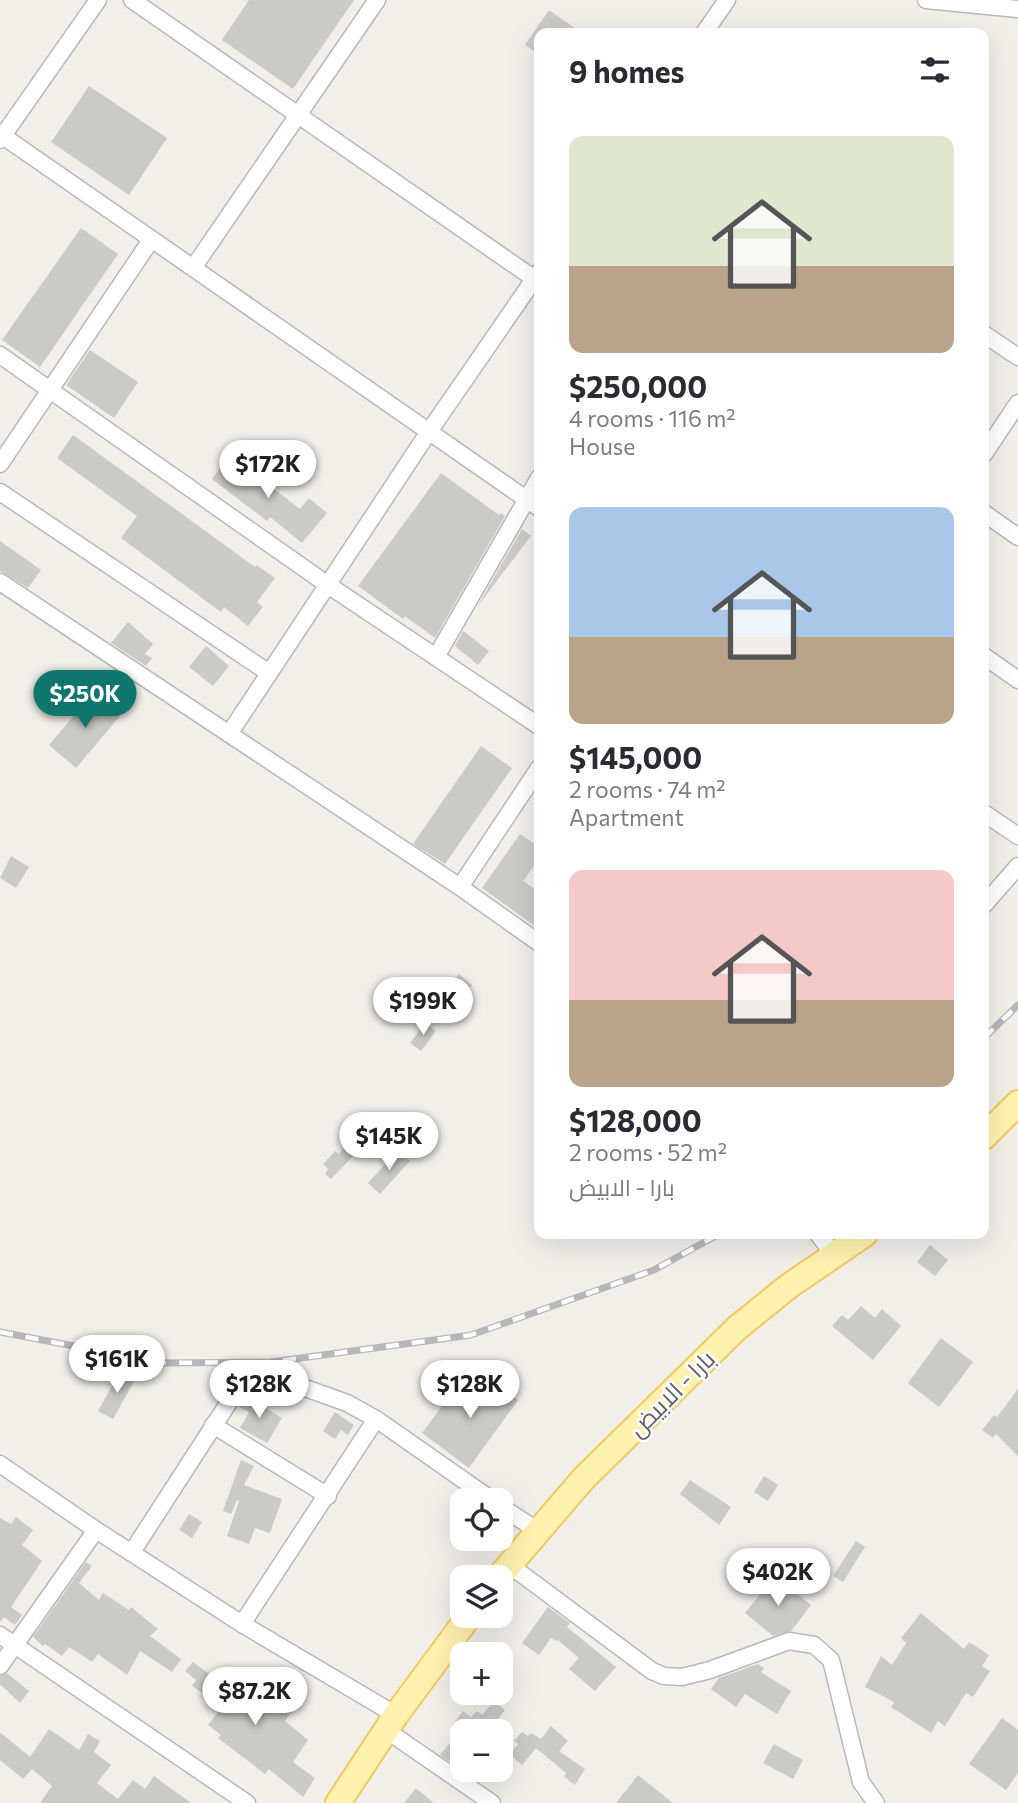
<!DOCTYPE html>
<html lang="en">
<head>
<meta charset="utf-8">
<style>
  :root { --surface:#fff; --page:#f2f2f3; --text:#2b2b33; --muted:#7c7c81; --accent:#0f766e }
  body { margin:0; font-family:Commissioner,Cairo,sans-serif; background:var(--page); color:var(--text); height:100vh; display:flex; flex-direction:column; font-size:26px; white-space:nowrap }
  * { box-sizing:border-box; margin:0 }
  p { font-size:23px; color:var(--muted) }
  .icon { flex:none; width:38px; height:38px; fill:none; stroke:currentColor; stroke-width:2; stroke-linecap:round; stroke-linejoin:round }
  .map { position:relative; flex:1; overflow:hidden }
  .panel { position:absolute; left:534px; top:28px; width:455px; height:1211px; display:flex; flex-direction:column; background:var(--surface); border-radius:14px; box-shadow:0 7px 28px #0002 }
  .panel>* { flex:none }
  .fabs { position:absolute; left:450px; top:1488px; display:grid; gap:14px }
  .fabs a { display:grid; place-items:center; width:63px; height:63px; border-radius:14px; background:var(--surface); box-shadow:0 7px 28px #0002; font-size:35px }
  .price { position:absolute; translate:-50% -60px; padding:0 16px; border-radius:24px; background:#fff; color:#222; font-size:23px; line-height:46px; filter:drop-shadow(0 2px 4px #0008) }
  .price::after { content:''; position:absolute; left:50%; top:42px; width:21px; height:16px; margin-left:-10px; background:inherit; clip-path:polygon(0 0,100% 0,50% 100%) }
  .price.active { background:var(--accent); color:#fff }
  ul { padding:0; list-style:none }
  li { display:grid; align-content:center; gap:14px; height:371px; padding:0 35px }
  li span { display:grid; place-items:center; height:217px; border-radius:14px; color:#555 }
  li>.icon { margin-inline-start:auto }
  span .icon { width:126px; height:126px; fill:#fffc; stroke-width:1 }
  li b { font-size:30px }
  h2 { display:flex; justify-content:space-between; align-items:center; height:84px; padding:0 35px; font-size:30px }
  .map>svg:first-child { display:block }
</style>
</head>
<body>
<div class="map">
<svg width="1018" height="1803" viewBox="0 0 1018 1803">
  <rect width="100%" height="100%" fill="#f1efe8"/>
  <path fill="#cccac5" d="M249 0H354L293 89 222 40Z
    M549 10 582 33H539V54L525 45Z
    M89 86 167 138 129 195 51 142Z
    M81 228 118 254 40 367 2 340Z
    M90 350 138 382 114 418 66 385Z
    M73 435 255 567 257 565 275 578 257 602 263 607 248 626 224 607 221 612 121 538 137 516 57 458Z
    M229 455 300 509 309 498 327 513 302 543 270 517 267 521 212 479Z
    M441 473 499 515 501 513 505 516 435 638 405 616 403 619 358 586Z
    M522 529 531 536 477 607Z
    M0 541 41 570 28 588 0 571Z
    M128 622 153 644 145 654 152 658 146 666 111 643Z
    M463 631 489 651 478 665 455 646Z
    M206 646 229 666 213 686 189 667Z
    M93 693 120 716 76 768 49 745Z
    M481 746 512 768 445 864 413 844Z
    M520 834 539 847V859L523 881 539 892V929L482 888Z
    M11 856 29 867 16 888 0 878Z
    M459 974 472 985 464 995 451 984Z
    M425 1023 436 1031 421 1051 410 1043Z
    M361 1124 372 1132 360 1149 331 1179 325 1174 328 1169 323 1164 335 1151 339 1154Z
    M398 1150 410 1161 380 1194 368 1183Z
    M930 1245 948 1260 935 1276 917 1262Z
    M861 1306 875 1318 882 1309 901 1326 873 1360 832 1326 842 1315 848 1320Z
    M941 1338 973 1362 939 1407 908 1383Z
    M115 1373 136 1378 113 1419 98 1411 112 1386Z
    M484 1376 518 1400 469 1468 422 1433 458 1384 471 1394Z
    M1018 1389V1456L996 1434 993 1438 982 1430 994 1415 997 1417Z
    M245 1396 282 1418 267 1443 240 1428 249 1412 239 1407Z
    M335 1412 354 1425 348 1435 341 1430 335 1439 323 1431Z
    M241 1460 254 1466 244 1485 282 1499 270 1533 255 1528 249 1544 227 1536 239 1501 237 1500 231 1514 223 1511Z
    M764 1476 778 1485 768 1501 754 1492Z
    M690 1480 731 1507 719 1525 680 1494Z
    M189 1514 202 1522 192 1538 179 1530Z
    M16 1517 33 1530 22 1545 42 1561 11 1607 22 1615 15 1625 4 1617 0 1622V1518L11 1524Z
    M856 1541 865 1547 843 1582 833 1576Z
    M86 1562 92 1566 79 1583 99 1600 103 1593 129 1610 131 1607 158 1629 150 1636 181 1659 172 1672 140 1651 127 1675 98 1654 92 1662 69 1647 62 1656 45 1644 43 1646 33 1637Z
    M775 1576 811 1605 791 1631 773 1636 745 1613Z
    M548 1607 570 1623 567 1627 616 1667 595 1691 569 1669 579 1658 558 1640 556 1641 551 1638 539 1655 522 1643Z
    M921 1613 964 1649 969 1642 989 1655 982 1666 990 1671 973 1697 966 1693 945 1726 938 1721 931 1733 891 1707 894 1702 865 1687 881 1656 892 1665 906 1643 901 1638Z
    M193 1662 224 1685 231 1677 241 1685 249 1675 264 1687 257 1694 277 1711 286 1700 295 1707 285 1721 308 1740 293 1762 315 1778 303 1797 269 1769 265 1774 218 1738 221 1735 208 1725 222 1707 192 1686 196 1680 185 1671Z
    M758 1664 764 1668 761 1672 791 1691 777 1714 745 1694 736 1707 711 1689 719 1678Z
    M7 1673 29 1691 20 1703 0 1684V1676Z
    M494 1701 505 1710 489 1731H462V1763L458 1767 440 1755 460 1731 452 1725 463 1711 471 1717 477 1711 482 1715Z
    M1002 1718 1018 1730V1773L1006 1790 969 1764Z
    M551 1726 568 1741 559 1751 585 1769 575 1785 564 1777 566 1773 536 1748 522 1765 509 1754 518 1744 514 1741 522 1732 528 1736 531 1733 541 1739Z
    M49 1729 79 1750 88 1734 100 1741 94 1752 111 1765 97 1783 118 1799 133 1780 145 1789 154 1776 191 1803H40L52 1786 32 1769 23 1779 0 1760V1732L30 1757Z
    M774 1744 803 1760 793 1779 763 1763Z
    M638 1775 673 1803H616Z
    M416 1788 434 1803H404Z"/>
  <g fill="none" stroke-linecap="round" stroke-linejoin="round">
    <defs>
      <path id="minor" d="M132 0 539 282
        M926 0 1018 9
        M704 33 727 0
        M0 134 539 508
        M0 140 98 0
        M193 268 377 0
        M984 334 1018 357
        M0 355 328 585 539 726
        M984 454 1018 403
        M0 464 151 240
        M0 492 269 673
        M984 513 1018 537
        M0 582 460 887 539 943
        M984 656 1018 680
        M436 657 539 478
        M229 734 428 433 539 272
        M984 813 1018 836
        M460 887 539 768
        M984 905 1018 866
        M818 1234 835 1256
        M213 1425 328 1496
        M0 1464 96 1530 242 1624 396 1715
        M500 1506 538 1531
        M132 1552 242 1382 252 1374H266L347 1403 376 1419 492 1500
        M508 1564 652 1671 664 1676 682 1677 710 1670 789 1641 814 1645 831 1660 861 1782 876 1803
        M242 1624 376 1419
        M0 1635 247 1803
        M0 1666 96 1530
        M386 1730 492 1803"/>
      <path id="primary" d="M984 1137 1018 1103
        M499 1577 584 1478 737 1328 789 1286 865 1234
        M338 1803 396 1715 470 1615"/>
    </defs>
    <use href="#minor" stroke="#b5b8bc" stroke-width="19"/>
    <use href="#primary" stroke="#f2c960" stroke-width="28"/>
    <use href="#minor" stroke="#fff" stroke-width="16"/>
    <use href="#primary" stroke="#fff2af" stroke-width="24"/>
    <defs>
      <path id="rail" d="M984 1038 1018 1005
        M0 1332 163 1363 271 1362 471 1335 654 1270 719 1234"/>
    </defs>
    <use href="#rail" stroke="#b6b7b8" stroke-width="7"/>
    <use href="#rail" stroke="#fff" stroke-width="4.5" stroke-dasharray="13" stroke-linecap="butt"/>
  </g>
  <g text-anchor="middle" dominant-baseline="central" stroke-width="5" stroke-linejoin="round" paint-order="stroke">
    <g font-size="24" fill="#5f6368" stroke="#fff">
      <text transform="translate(671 1393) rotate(-45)">بارا - الابيض</text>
    </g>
  </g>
</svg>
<div class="fabs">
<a><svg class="icon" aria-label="locate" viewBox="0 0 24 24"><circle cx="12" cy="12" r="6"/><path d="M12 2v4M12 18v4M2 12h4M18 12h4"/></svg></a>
<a><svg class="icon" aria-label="layers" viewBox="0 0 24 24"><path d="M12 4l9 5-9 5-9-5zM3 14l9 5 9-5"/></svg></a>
<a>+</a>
<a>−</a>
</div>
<b class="price" style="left:268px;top:500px">$172K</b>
<b class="price active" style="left:85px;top:730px">$250K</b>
<b class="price" style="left:423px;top:1037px">$199K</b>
<b class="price" style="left:389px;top:1172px">$145K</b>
<b class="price" style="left:117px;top:1395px">$161K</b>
<b class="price" style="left:259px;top:1420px">$128K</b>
<b class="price" style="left:470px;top:1420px">$128K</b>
<b class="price" style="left:778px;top:1608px">$402K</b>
<b class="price" style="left:255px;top:1727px">$87.2K</b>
<section class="panel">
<h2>9 homes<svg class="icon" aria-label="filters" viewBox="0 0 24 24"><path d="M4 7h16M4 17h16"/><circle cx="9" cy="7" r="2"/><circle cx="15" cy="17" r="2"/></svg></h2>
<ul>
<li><span style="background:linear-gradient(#dfe7d0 60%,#b9a48a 0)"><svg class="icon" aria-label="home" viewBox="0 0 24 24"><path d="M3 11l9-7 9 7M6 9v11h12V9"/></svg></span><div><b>$250,000</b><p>4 rooms · 116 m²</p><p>House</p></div></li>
<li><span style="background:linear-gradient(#a9c7e8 60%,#b9a48a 0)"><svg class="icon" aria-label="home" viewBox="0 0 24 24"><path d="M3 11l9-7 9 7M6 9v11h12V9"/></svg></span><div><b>$145,000</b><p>2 rooms · 74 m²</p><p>Apartment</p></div></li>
<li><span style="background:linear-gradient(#f6c9c9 60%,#b9a48a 0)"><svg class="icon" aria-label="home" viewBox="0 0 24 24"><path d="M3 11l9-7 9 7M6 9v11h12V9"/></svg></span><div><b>$128,000</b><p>2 rooms · 52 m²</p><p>بارا - الابيض</p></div></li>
</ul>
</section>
</div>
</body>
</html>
